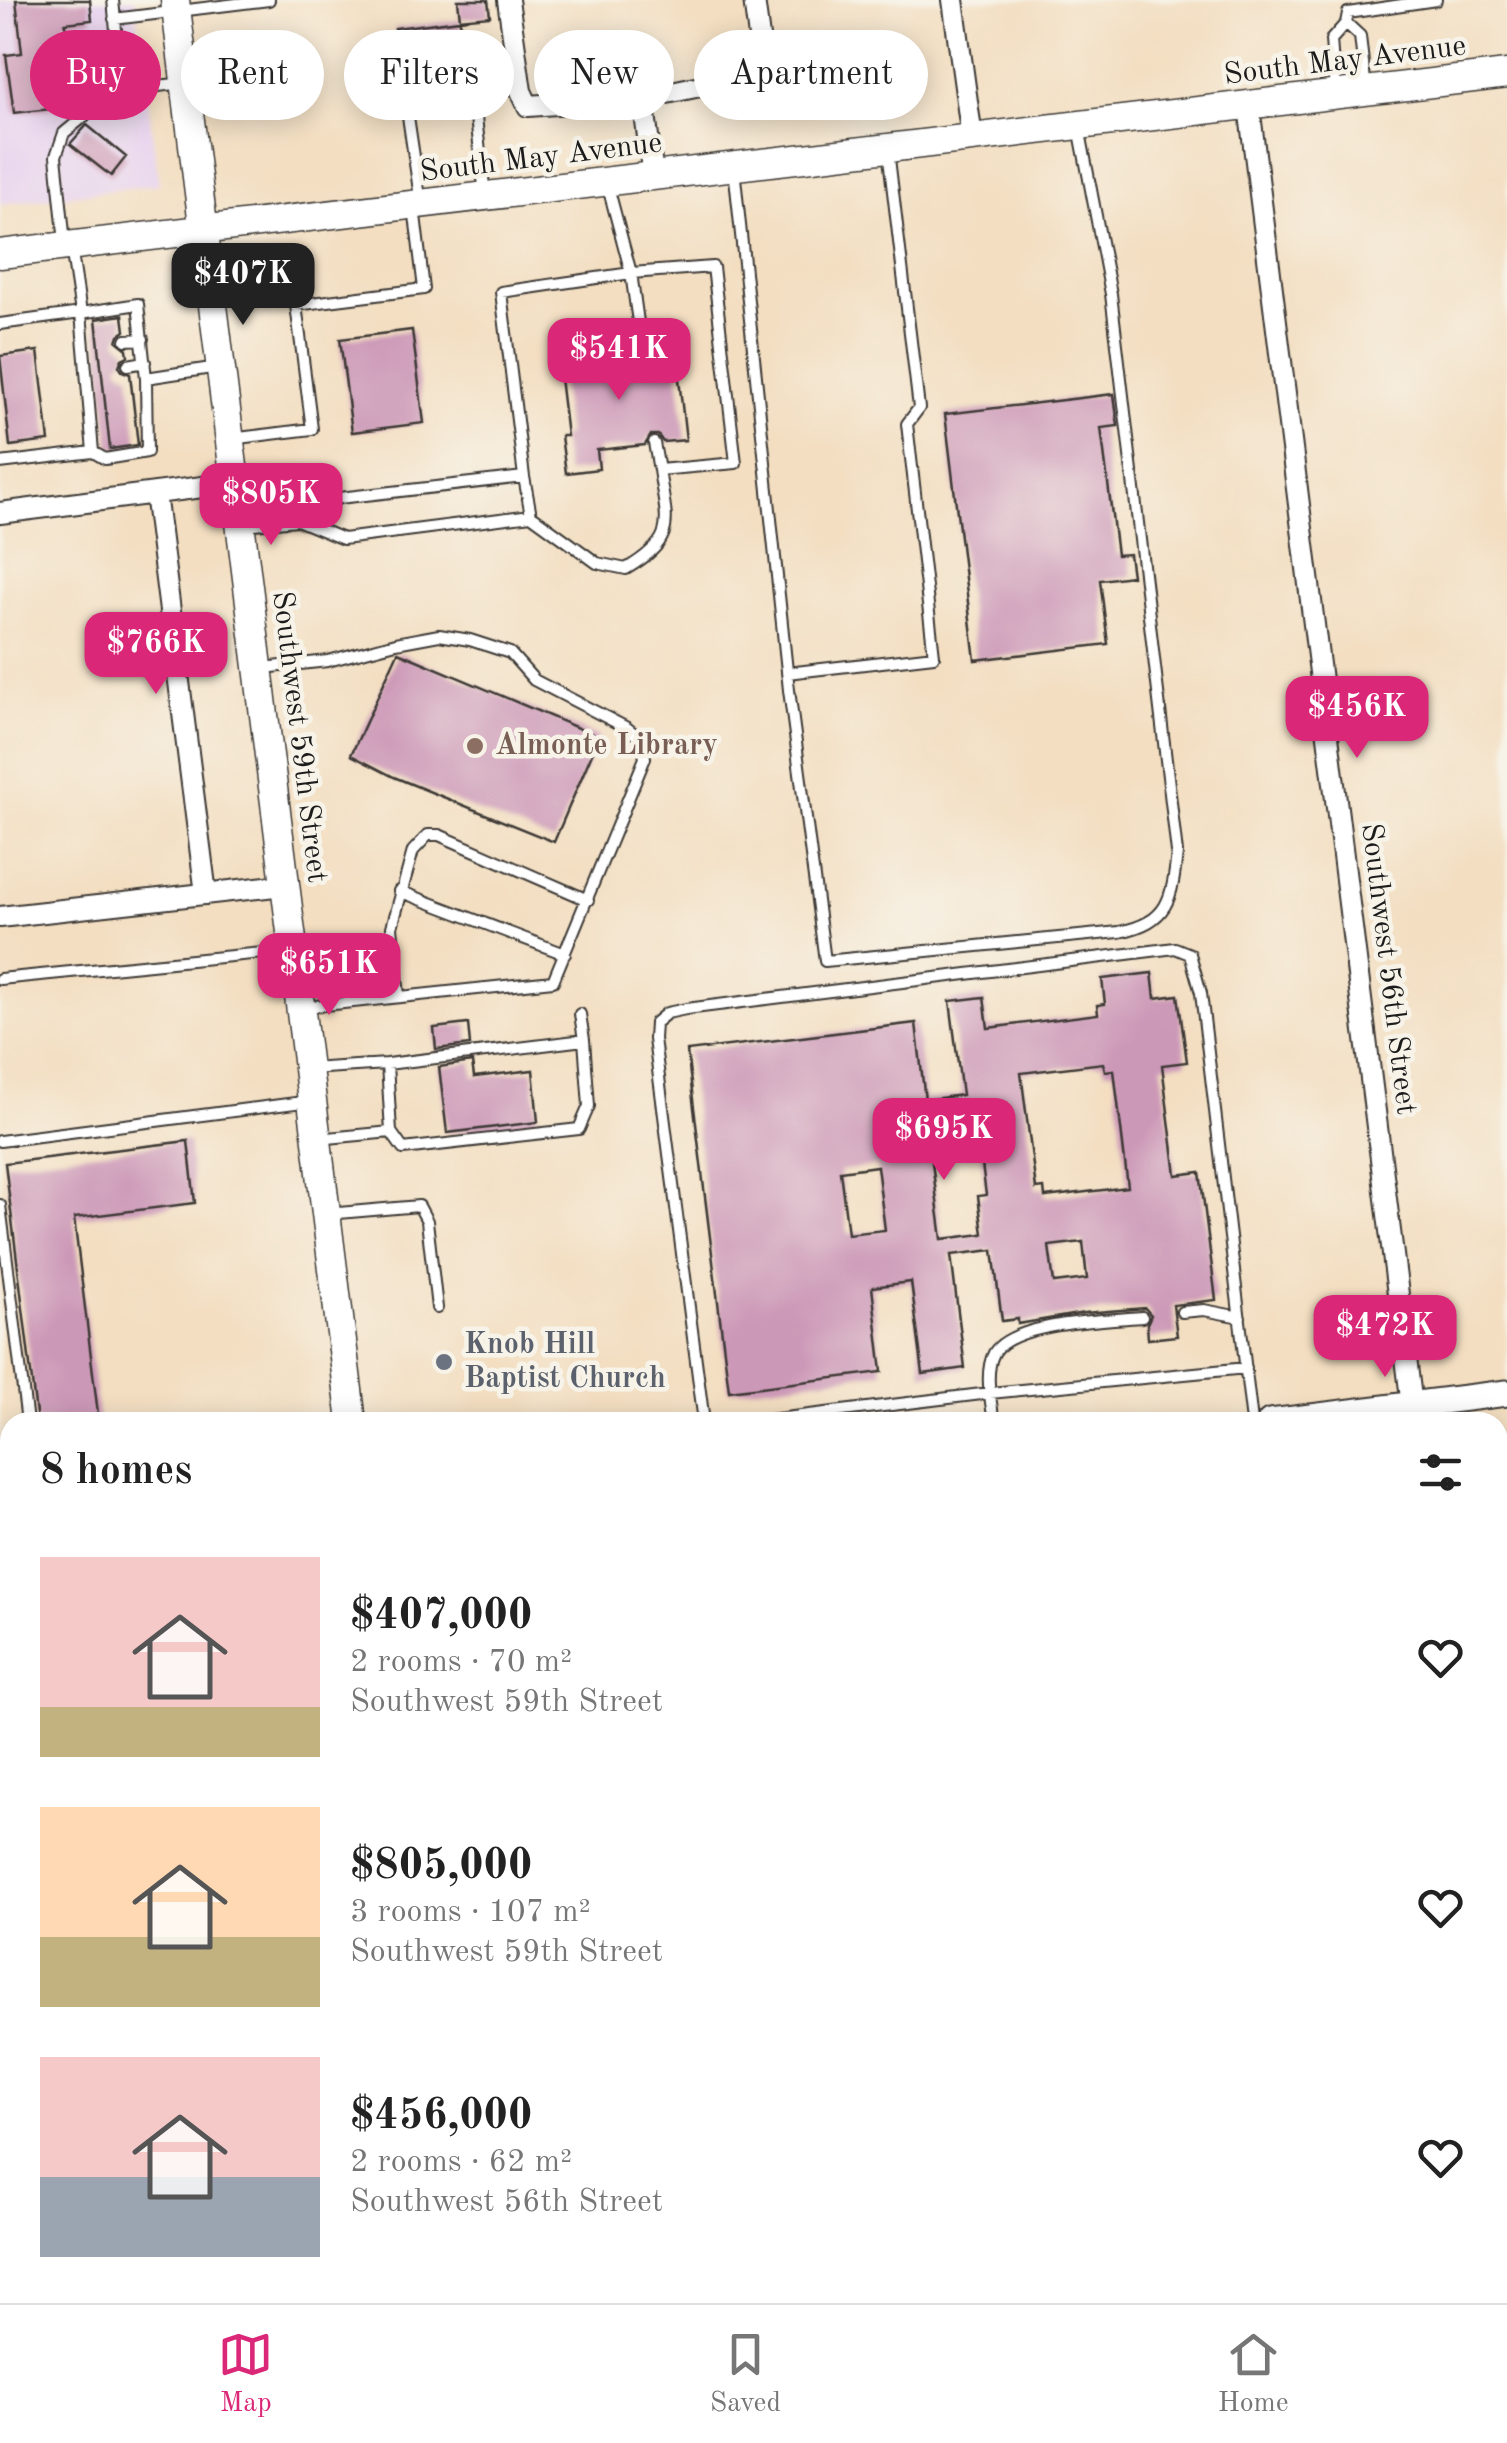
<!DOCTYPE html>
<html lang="en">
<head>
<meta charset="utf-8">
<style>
  :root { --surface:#fff; --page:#f6f6f6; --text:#222; --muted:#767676; --line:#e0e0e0; --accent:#db2777 }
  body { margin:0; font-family:"Old Standard TT",serif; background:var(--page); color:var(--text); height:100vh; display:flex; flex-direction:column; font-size:38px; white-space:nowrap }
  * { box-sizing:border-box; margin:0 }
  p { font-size:32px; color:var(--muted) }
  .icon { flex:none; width:55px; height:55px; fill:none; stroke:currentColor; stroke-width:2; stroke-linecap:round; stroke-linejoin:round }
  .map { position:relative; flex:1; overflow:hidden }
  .side { position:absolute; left:0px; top:1412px; width:1508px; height:892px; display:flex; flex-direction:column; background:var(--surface); border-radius:30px 30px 0 0; box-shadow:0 5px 25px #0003 }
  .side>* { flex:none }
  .guide { position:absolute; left:30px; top:30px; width:1000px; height:90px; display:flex; gap:20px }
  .price { position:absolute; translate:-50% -85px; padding:0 22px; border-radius:20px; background:var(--accent); color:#fff; font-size:32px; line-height:65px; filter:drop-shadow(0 2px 5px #0008) }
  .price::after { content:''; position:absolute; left:50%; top:60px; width:30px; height:22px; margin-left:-15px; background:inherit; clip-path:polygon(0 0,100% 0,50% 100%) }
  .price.active { background:#222; color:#fff }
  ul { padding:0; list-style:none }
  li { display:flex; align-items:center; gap:30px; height:250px; padding:0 40px }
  li span { display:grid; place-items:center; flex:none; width:280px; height:200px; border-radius:0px; color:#555 }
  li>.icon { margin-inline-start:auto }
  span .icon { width:120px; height:120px; fill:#fffc; stroke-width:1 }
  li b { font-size:42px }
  h2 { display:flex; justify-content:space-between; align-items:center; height:120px; padding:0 40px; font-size:42px }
  .chip { padding:0 35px; border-radius:45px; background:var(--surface); box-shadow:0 5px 25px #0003; font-size:35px; line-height:90px }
  .chip.active { background:var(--accent); color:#fff }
  .menu { display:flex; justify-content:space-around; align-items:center; height:140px; border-top:2px solid var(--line); background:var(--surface); font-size:28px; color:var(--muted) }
  .menu a { display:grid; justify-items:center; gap:5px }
  .menu .active { color:var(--accent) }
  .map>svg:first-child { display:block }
</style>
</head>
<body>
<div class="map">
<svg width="1507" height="2303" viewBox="0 0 1507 2303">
  <rect width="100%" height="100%" fill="#f7f3e8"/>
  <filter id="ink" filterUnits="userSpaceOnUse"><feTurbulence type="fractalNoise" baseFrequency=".01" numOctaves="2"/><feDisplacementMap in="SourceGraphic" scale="20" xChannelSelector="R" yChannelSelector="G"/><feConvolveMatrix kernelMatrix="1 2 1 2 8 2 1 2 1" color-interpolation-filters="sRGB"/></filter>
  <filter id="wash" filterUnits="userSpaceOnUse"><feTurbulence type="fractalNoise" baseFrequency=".0048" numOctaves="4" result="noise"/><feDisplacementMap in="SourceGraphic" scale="40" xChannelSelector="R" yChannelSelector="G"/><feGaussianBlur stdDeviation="2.25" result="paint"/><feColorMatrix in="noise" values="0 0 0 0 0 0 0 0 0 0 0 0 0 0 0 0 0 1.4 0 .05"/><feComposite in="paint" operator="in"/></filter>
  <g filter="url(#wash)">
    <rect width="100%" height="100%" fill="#f3dec1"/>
    <path fill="#e7d2f0" d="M0 0H135L159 184 0 204Z"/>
    <g id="blocks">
      <path fill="#cc98b7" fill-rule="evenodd" d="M16 0H90L92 20 65 23 73 91 60 108 14 113 6 55 22 53Z
        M458 0H488L490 16 460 19Z
        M460 20 464 57 399 66 395 28Z
        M87 125 126 157 111 176 70 144Z
        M123 315 125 331 119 335 117 341 127 349 128 356 122 359 119 366 122 371 130 374 138 445 110 449 96 319Z
        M412 330 424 423 352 432 340 339Z
        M675 344 686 440 663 442 658 435H651L645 445 597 450 599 469 566 473 561 436H567L558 361 635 349 641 352 648 347Z
        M38 351 49 441 10 446 0 356Z
        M1114 394 1118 426 1101 428 1117 555 1129 554 1132 576 1100 580 1108 644 975 660 945 414Z
        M398 652 599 737 554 842 394 777 351 755Z
        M1152 973 1155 998 1178 995 1187 1062 1162 1065 1176 1175 1200 1172 1216 1300 1173 1305 1177 1336 1148 1339 1147 1324 1151 1315 1145 1308 1084 1313 1018 1324V1319L1002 1321 993 1250 951 1255 965 1368 923 1374 911 1282 872 1287 882 1372 729 1391 687 1051 916 1023 925 1100 962 1095 950 1001 984 997 988 1028 1098 1014 1097 1005 1105 1004 1102 979ZM1103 1063 1105 1071 1114 1070 1128 1187 1045 1197 1044 1188 1036 1189 1021 1073ZM980 1149 986 1195 978 1196 983 1234 942 1239 931 1155ZM877 1166 885 1230 848 1234 840 1171ZM1083 1242 1087 1279 1054 1283 1049 1246Z
        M468 1024 470 1045 436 1049 434 1028Z
        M472 1062 474 1077 533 1070 538 1122 447 1133 439 1067Z
        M188 1141 195 1203 74 1218 99 1422H37L5 1163Z"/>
    </g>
  </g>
  <g filter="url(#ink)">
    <use href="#blocks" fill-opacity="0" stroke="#3c3935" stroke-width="2.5"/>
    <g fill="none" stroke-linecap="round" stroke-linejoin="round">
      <defs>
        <path id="service" d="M113 0 122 90
          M114 19 269 0
          M1346 23 1360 36 1366 90
          M470 66 485 195
          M402 76 421 204
          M1335 91 1331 40 1346 23 1348 13 1436 0
          M734 168 789 690 825 961 1119 932C1169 922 1172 899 1177 853L1111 294 1079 127
          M607 183 631 273 713 267 736 463 659 470C667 524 678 538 626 569L597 563 531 515 343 539 297 520 339 498 524 477 501 292 631 273 641 343
          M65 243 56 156 64 133 115 91 184 83
          M0 324 81 313 71 247
          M126 340 143 339
          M128 365 145 362
          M146 378 147 452 105 459 93 452 81 313 138 304 146 378 218 367
          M230 439 312 429 296 305 424 289 414 207
          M654 443 659 470
          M0 463 93 452
          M524 477 531 515
          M243 525 297 520
          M263 668 328 661 396 643 439 635 470 640 510 653 534 680 627 728 641 739 645 758 553 981 305 1007
          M787 673 934 656 907 424 919 408 888 150
          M399 891 565 954
          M0 979 293 950
          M399 996 392 927 413 851 428 835H439L588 900
          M387 1064 391 1132
          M309 1069 387 1064 584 1040 580 1014
          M317 1139 391 1132 403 1149 579 1129 589 1106 584 1040
          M0 1141 311 1101
          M0 1205 27 1422
          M327 1214 419 1206 427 1221 437 1308
          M1182 1312 1204 1310 1240 1317
          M704 1422 654 1039 655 1023 667 1013 686 1009 1175 948 1190 954 1201 993 1252 1422
          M752 1422 990 1393 1246 1368
          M994 1422C991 1401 984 1372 994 1353 1012 1322 1108 1320 1142 1317
          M399 2295 400 2303
          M530 2295 533 2303"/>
        <path id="minor" d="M508 0 521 91 528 106 643 98
          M953 0 972 138
          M1249 106 1414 1422
          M653 177 643 98 748 76 758 69 761 52 754 0
          M155 493 206 894
          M0 513 234 483
          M0 917 284 885
          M0 1895 10 1883
          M0 2065 10 2077
          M1498 2081 1507 2179 1498 2281
          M73 2295 74 2303
          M795 2295 797 2303
          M1190 2303 1192 2295"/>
        <path id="tertiary" d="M1270 1422 1507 1393
          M0 1585 10 1584"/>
        <path id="secondary" d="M175 0 352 1422
          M0 254 1507 74
          M462 2295 463 2303"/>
      </defs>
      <use href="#service" stroke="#3c3935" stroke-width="14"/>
      <use href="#minor" stroke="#3c3935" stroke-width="24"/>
      <use href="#tertiary" stroke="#3c3935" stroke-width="29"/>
      <use href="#secondary" stroke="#3c3935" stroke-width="31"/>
      <use href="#service" stroke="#fff" stroke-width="10"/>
      <use href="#minor" stroke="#fff" stroke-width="20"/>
      <use href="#tertiary" stroke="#fff" stroke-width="25"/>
      <use href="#secondary" stroke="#fff" stroke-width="28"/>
    </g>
  </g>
  <circle fill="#8d6e63" stroke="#f7f3e8" stroke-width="4" cx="475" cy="746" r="10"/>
  <circle fill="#6b7280" stroke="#f7f3e8" stroke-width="4" cx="444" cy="1362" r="10"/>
  <g text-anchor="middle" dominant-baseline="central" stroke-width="9" stroke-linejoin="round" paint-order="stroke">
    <g font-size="30" fill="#1c1c1c" stroke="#f7f3e8">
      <text transform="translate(1345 61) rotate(-7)">South May Avenue</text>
      <text transform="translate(541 158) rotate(-7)">South May Avenue</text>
      <text transform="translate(299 737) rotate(83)">Southwest 59th Street</text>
      <text transform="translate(1388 969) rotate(83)">Southwest 56th Street</text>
    </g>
    <g font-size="30" font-weight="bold" fill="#785e54" stroke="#f7f3e8" text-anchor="start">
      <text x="495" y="746">Almonte Library</text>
    </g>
    <g font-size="30" font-weight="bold" fill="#5b616d" stroke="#f7f3e8" text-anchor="start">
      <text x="464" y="1345">Knob Hill<tspan x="464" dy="34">Baptist Church</tspan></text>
    </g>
  </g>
</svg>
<b class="price active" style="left:243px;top:328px">$407K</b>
<b class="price" style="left:619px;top:403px">$541K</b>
<b class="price" style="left:271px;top:548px">$805K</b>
<b class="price" style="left:156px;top:697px">$766K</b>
<b class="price" style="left:1357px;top:761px">$456K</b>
<b class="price" style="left:329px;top:1018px">$651K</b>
<b class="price" style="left:944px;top:1183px">$695K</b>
<b class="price" style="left:1385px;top:1380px">$472K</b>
<div class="guide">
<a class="chip active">Buy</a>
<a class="chip">Rent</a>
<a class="chip">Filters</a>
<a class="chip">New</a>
<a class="chip">Apartment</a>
</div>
<section class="side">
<h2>8 homes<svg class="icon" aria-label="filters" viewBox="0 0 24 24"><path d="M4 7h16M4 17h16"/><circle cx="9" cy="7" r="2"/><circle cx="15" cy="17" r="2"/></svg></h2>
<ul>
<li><span style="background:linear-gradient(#f6c9c9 75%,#c2b280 0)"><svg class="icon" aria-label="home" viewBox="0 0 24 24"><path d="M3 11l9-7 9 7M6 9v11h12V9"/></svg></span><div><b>$407,000</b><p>2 rooms · 70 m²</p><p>Southwest 59th Street</p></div><svg class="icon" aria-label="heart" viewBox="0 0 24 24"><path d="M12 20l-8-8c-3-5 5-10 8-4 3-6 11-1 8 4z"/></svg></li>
<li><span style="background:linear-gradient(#ffd9b3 65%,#c2b280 0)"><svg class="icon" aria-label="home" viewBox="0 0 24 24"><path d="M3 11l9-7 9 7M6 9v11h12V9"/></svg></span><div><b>$805,000</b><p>3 rooms · 107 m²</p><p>Southwest 59th Street</p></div><svg class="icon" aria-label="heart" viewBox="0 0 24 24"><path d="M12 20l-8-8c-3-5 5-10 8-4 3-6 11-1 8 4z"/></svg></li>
<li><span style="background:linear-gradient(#f6c9c9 60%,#9aa5b1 0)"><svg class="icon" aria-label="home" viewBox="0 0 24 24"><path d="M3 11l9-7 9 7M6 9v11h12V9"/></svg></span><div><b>$456,000</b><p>2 rooms · 62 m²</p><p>Southwest 56th Street</p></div><svg class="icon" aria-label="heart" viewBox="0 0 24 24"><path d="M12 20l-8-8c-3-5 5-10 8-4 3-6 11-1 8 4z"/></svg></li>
</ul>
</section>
</div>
<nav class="menu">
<a class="active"><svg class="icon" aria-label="map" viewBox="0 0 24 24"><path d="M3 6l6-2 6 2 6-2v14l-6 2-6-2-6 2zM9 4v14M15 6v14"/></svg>Map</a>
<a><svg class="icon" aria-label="saved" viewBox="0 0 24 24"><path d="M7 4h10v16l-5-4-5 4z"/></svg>Saved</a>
<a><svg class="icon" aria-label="home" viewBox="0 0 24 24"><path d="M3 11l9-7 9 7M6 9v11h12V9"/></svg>Home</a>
</nav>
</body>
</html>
